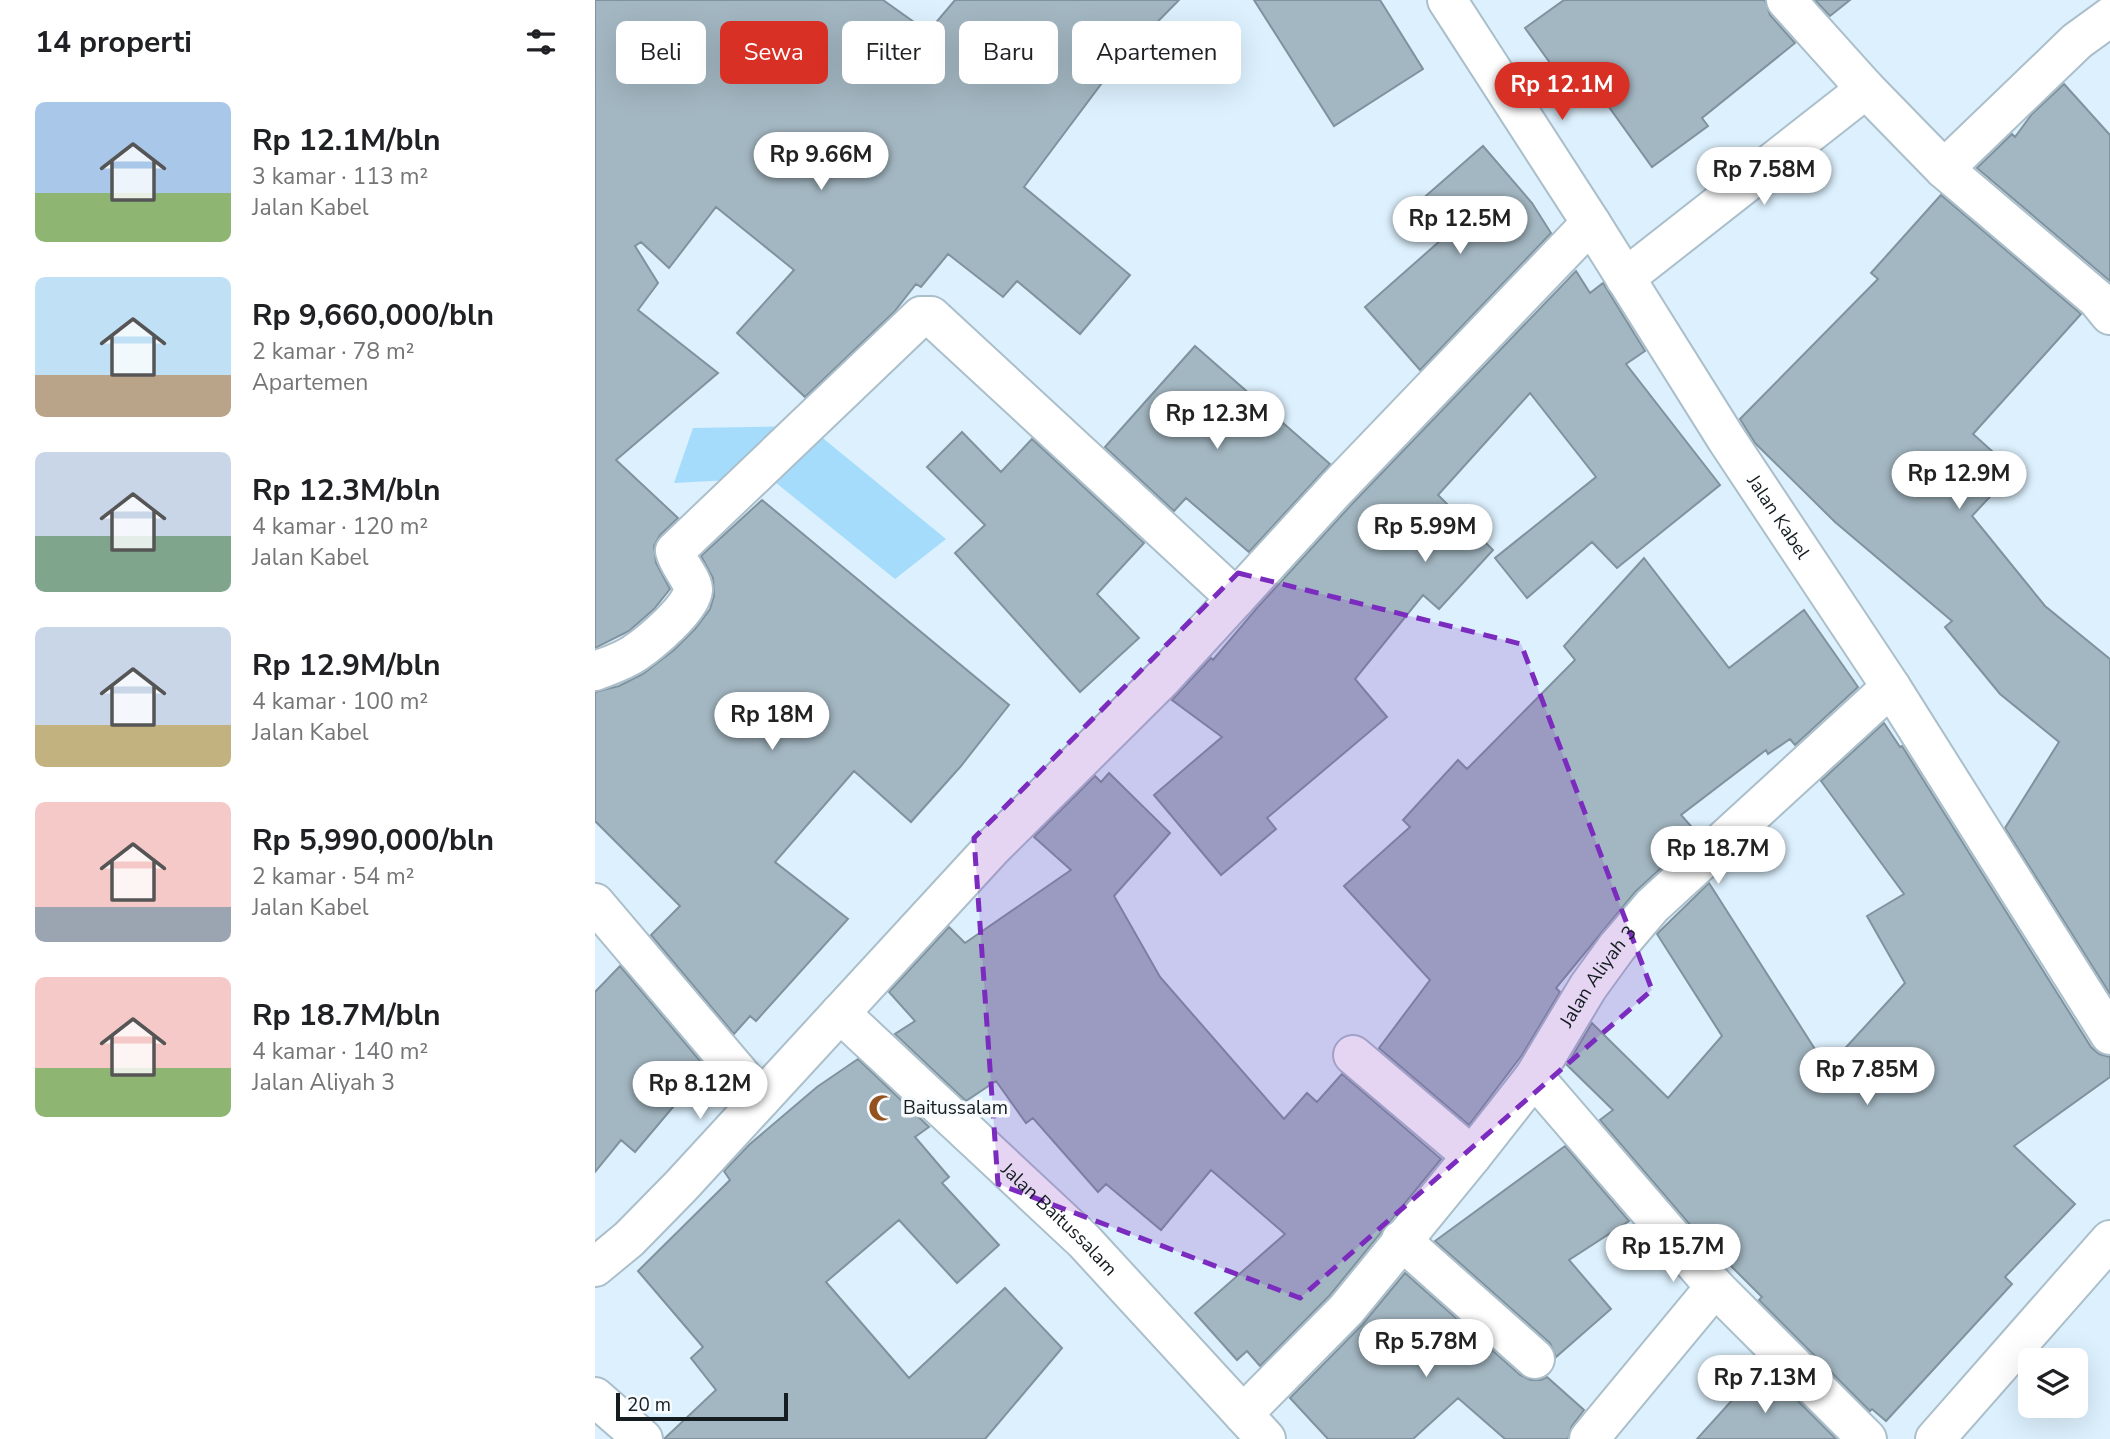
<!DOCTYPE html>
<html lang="id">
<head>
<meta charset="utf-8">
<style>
  :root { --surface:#fff; --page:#f2f2f2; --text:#202124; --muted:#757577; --accent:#d93025 }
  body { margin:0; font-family:"Nunito Sans",sans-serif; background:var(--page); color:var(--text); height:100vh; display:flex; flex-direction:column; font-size:26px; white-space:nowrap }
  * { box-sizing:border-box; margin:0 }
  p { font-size:23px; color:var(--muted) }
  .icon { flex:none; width:38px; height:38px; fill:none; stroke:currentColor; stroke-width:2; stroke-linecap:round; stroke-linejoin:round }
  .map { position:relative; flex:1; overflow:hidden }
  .side { display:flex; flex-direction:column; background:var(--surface); width:595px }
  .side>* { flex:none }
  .hud { position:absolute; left:21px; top:21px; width:665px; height:63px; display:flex; gap:14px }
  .buttons { position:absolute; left:1423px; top:1348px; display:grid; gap:14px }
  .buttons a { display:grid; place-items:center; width:70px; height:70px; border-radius:10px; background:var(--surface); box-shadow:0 7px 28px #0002; font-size:35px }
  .scale { position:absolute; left:21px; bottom:18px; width:172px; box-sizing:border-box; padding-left:7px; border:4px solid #151d21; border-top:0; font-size:19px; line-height:24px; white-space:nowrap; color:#151d21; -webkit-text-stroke:5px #f7fbfd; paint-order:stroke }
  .price { position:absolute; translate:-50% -60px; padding:0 16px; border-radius:24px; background:#fff; color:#222; font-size:23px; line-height:46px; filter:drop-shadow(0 2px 4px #0008) }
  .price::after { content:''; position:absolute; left:50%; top:42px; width:21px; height:16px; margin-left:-10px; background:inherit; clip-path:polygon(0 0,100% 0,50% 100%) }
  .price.on { background:var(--accent); color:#fff }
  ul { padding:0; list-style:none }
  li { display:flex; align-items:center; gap:21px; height:175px; padding:0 35px }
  li span { display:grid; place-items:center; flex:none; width:196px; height:140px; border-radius:10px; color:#555 }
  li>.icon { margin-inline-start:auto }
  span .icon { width:84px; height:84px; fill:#fffc; stroke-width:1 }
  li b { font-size:30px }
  h2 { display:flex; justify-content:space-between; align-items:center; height:84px; padding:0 35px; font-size:30px }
  .tag { padding:0 24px; border-radius:10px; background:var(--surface); box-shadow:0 7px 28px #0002; font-size:24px; line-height:63px }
  .tag.on { background:var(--accent); color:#fff }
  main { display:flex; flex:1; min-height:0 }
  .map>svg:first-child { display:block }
</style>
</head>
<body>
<main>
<section class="side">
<h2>14 properti<svg class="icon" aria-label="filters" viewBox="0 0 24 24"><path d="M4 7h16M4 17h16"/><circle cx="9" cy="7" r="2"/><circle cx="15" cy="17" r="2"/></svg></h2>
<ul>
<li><span style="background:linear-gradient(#a9c7e8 65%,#8fb573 0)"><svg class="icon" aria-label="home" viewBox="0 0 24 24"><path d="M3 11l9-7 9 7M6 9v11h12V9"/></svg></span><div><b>Rp 12.1M/bln</b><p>3 kamar · 113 m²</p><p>Jalan Kabel</p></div></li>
<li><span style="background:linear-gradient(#bfe0f5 70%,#b9a48a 0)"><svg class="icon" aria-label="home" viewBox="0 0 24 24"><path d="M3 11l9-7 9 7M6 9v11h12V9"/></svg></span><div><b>Rp 9,660,000/bln</b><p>2 kamar · 78 m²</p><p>Apartemen</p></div></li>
<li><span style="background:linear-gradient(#c9d6e8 60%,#7fa58c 0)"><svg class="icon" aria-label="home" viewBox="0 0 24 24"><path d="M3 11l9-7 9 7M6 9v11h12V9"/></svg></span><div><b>Rp 12.3M/bln</b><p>4 kamar · 120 m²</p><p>Jalan Kabel</p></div></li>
<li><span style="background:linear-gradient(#c9d6e8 70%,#c2b280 0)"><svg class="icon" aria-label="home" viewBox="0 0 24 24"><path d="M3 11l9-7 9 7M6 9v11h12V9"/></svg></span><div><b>Rp 12.9M/bln</b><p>4 kamar · 100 m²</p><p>Jalan Kabel</p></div></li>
<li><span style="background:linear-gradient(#f6c9c9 75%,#9aa5b1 0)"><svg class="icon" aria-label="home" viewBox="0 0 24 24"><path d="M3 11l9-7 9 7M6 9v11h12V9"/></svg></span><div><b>Rp 5,990,000/bln</b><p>2 kamar · 54 m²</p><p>Jalan Kabel</p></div></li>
<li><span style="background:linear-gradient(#f6c9c9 65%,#8fb573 0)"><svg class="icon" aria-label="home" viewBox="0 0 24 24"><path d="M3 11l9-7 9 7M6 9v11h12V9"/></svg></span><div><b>Rp 18.7M/bln</b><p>4 kamar · 140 m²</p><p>Jalan Aliyah 3</p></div></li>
</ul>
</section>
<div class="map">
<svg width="1515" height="1439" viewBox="0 0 1515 1439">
  <rect width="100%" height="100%" fill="#dcf0fd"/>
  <path fill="#a5dcfc" d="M213 426 351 539 300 579 175 478 79 483 98 428Z"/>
  <path fill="#a3b7c2" stroke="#7f929e" stroke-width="2" d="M0 0H288L333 32 360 0H584L522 63 429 187 535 275 485 334 422 281 408 297 353 254 326 287 321 284 299 312 210 397 142 333 199 270 121 207 74 268 46 242 40 246 63 283 43 310 123 373 21 460 83 518 65 535 59 546 61 563 75 589 59 609 34 631 0 648Z
    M659 0H785L828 69 739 126Z
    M969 0H1170L1175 15 1200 43 1107 118 1113 126 1057 167 996 82 978 95 930 28Z
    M1220 0H1255L1235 16Z
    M1469 84 1515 135V281L1382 168 1417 134 1420 137 1437 114Z
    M888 146 937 203 956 233 825 370 770 307 846 240 817 208Z
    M1346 195 1486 314 1378 434 1419 471 1377 516 1450 606 1515 659V994L1410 828 1464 742 1405 694 1350 627 1357 621 1240 522 1160 443 1145 419 1283 279 1276 273Z
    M981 271 995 293 1008 283 1050 351 1031 364 1125 485 1022 568 997 542 932 598 900 558 1001 477 935 393 843 495 898 550 844 609 828 595 760 679 792 717 672 818 681 829 626 875 559 795 627 737 577 700 616 658 618 660 662 608 757 504Z
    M600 346 735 464 654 552 591 498 579 511 510 447Z
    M367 432 406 472 437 439 549 543 502 594 544 638 485 692 360 553 390 525 332 467Z
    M167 500 414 705 366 766 316 822 259 771 180 862 253 919 161 1021 155 1016 139 1034 56 935 85 906 0 821V692L24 686 48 674 79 650 100 629 115 609 119 596 118 578 106 556Z
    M1049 558 1134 668 1209 610 1263 687 1200 745 1195 739 1173 754 1171 750 1086 815 1103 834 1040 892 961 988 965 992 927 1055 874 1125 784 1048 835 980 749 886 815 827 808 820 863 760 872 769 980 660 969 646Z
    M1289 723 1305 747 1307 746 1496 1047 1504 1054 1515 1057V1077L1419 1146 1480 1204 1410 1277 1417 1284 1291 1421 1277 1409 1275 1411 1164 1300 1167 1297 1097 1227 1005 1120 1018 1110 972 1065 997 1023 1073 1098 1127 1036 1062 934 1114 883 1232 1068 1310 983 1272 916 1309 894 1226 781Z
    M514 773 575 833 519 896 565 977 689 1119 712 1093 722 1102 747 1074 846 1159 735 1295 665 1366 652 1351 642 1360 600 1313 690 1234 616 1170 566 1230 511 1184 503 1192 438 1118 431 1123 401 1081 371 1101 300 1034 320 1021 294 992 354 927 370 943 476 870 439 837 500 776 506 782Z
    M25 966 111 1068 40 1152 26 1140 0 1172V992Z
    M263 1059 334 1127 320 1137 354 1177 347 1183 404 1245 362 1283 304 1220 231 1282 314 1378 410 1288 467 1348 390 1439H69L121 1390 96 1358 108 1347 43 1271 135 1180 129 1171 155 1144 222 1087Z
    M970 1146 1034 1221 974 1260 1016 1309 961 1357 955 1343 840 1241Z
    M810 1273 925 1375 936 1380H946L952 1377 989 1410 977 1426 973 1439H910L863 1398 818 1439H733L695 1398 767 1325Z
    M1168 1366 1241 1439H1102Z"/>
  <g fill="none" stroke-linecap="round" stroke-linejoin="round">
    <defs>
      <g id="minor">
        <path id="s1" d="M852 0 996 223 1132 440 1296 687 1515 1035"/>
        <path d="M1191 0 1271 89 1349 169 1502 299 1515 315"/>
        <path d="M1349 169 1482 41 1515 17"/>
        <path d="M1030 278 1271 89"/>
        <path d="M0 671C13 666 29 661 40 653 55 643 97 608 98 590 98 579 83 565 80 551L326 316H336L641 598"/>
        <path d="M0 903 166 1099"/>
        <path id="s2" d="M245 1013 489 1241 671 1439"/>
        <path d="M758 1055 877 1156"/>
        <path d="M939 1077 1120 1287 1272 1439"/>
        <path d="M806 1240 940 1359"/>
        <path d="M0 1267 34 1239 86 1186 398 847 568 678 741 489 996 223"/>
        <path d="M0 1397 48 1439"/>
        <path id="s3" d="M648 1414 751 1310 877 1156 939 1077 993 987 1022 947 1057 906 1296 687"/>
        <path d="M994 1439 1120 1287"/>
        <path d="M1340 1439 1515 1240"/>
      </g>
    </defs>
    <use href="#minor" stroke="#abbfcb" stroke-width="42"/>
    <use href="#minor" stroke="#fff" stroke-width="38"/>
  </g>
  <path fill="#7b2cbf" fill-opacity="0.2" stroke="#7b2cbf" stroke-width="5" stroke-dasharray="14 9" stroke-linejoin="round" d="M643 573 926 644 1057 990 705 1298 403 1184 379 838Z"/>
  <defs>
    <symbol id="mosque-bare" viewBox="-9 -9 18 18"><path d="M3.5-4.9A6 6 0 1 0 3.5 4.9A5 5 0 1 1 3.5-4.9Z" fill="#94521f" stroke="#f7fbfd" stroke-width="2.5" paint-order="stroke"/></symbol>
  </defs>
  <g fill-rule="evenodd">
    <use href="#mosque-bare" x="268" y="1089" width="38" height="38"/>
  </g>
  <g text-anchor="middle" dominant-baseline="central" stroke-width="7" stroke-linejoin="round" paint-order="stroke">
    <g font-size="19" fill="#151d21" stroke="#f7fbfd">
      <text stroke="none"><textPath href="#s1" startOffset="614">Jalan Kabel</textPath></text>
      <text stroke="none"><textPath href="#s3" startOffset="565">Jalan Aliyah 3</textPath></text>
      <text stroke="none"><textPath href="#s2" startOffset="301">Jalan Baitussalam</textPath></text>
    </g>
    <g font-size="19" fill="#151d21" stroke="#f7fbfd" text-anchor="start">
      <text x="308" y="1108">Baitussalam</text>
    </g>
  </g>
</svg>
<div class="buttons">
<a><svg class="icon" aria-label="layers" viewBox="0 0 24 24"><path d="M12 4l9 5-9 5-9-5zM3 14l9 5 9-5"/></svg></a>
</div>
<div class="scale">20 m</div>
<b class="price on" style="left:967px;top:122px">Rp 12.1M</b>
<b class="price" style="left:226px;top:192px">Rp 9.66M</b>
<b class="price" style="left:1169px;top:207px">Rp 7.58M</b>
<b class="price" style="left:865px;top:256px">Rp 12.5M</b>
<b class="price" style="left:622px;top:451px">Rp 12.3M</b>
<b class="price" style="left:1364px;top:511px">Rp 12.9M</b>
<b class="price" style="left:830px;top:564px">Rp 5.99M</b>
<b class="price" style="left:177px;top:752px">Rp 18M</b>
<b class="price" style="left:1123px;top:886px">Rp 18.7M</b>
<b class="price" style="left:1272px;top:1107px">Rp 7.85M</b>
<b class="price" style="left:105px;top:1121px">Rp 8.12M</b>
<b class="price" style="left:1078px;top:1284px">Rp 15.7M</b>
<b class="price" style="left:831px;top:1379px">Rp 5.78M</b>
<b class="price" style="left:1170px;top:1415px">Rp 7.13M</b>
<div class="hud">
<a class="tag">Beli</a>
<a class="tag on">Sewa</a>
<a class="tag">Filter</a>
<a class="tag">Baru</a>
<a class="tag">Apartemen</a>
</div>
</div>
</main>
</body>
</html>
